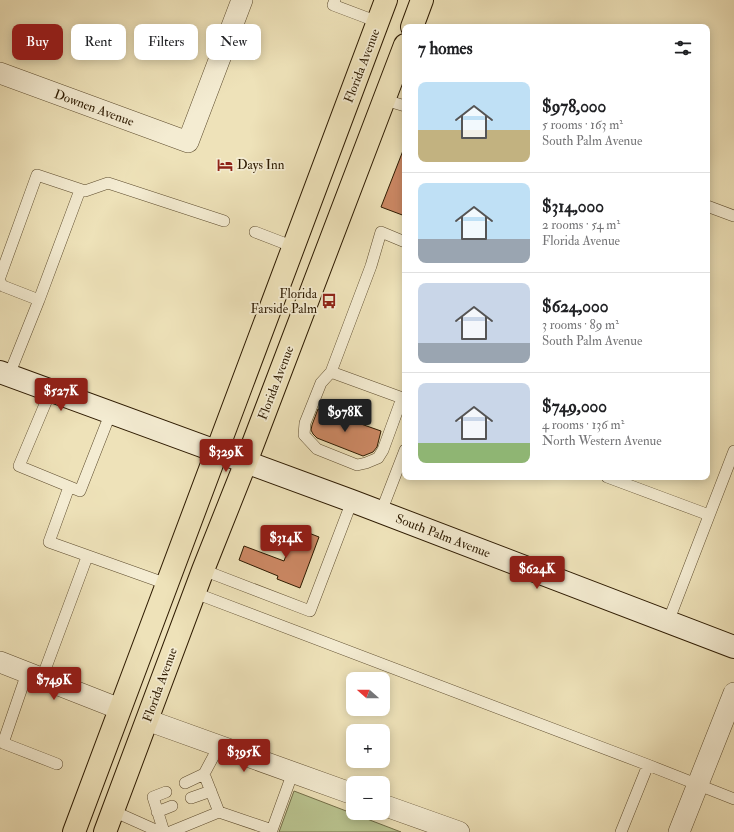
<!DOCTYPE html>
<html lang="en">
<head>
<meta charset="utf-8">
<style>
  :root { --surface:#fff; --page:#f2f2f2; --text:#202124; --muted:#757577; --line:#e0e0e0; --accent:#8f2418 }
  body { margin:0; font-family:"IM FELL Double Pica",serif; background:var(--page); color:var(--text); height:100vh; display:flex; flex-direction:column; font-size:15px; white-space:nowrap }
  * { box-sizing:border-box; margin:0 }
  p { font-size:13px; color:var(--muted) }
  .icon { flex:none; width:22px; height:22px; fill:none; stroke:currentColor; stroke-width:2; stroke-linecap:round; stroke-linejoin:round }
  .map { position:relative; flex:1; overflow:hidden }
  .drawer { position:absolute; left:402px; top:24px; width:308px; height:456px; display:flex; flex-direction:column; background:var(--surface); border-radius:8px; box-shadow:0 2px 10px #0003 }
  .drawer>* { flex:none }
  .banner { position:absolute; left:12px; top:24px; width:330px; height:36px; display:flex; gap:8px }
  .needle { width:26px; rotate:291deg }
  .fabs { position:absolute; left:346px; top:672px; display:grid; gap:8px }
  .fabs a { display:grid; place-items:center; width:44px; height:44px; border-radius:8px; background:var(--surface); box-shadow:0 2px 10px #0003; font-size:20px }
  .price { position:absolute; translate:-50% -34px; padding:0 9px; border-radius:4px; background:var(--accent); color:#fff; font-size:13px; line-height:26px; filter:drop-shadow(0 1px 2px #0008) }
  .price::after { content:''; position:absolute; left:50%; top:24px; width:12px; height:9px; margin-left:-6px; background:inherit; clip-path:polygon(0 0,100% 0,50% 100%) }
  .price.current { background:#222; color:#fff }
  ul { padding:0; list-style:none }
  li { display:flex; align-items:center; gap:12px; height:100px; padding:0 16px }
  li+li { border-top:1px solid var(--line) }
  li span { display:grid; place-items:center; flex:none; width:112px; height:80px; border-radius:8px; color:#555 }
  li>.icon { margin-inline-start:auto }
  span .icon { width:48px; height:48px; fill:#fffc; stroke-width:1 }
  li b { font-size:17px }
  h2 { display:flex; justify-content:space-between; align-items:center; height:48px; padding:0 16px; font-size:17px }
  .chip { padding:0 14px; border-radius:8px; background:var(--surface); box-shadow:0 2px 10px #0003; font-size:14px; line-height:36px }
  .chip.current { background:var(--accent); color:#fff }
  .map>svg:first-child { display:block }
</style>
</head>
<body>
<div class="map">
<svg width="734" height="832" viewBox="0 0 734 832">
  <rect width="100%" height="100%" fill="#eee2b9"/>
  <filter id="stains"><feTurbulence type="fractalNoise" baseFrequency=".005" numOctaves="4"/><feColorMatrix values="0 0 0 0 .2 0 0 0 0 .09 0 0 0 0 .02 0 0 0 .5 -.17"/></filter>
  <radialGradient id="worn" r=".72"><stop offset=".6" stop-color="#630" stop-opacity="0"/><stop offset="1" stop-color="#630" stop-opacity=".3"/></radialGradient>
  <path fill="#b9c38f" stroke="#736e48" d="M294 791 401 832H279Z"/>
  <path fill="#cc8864" stroke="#2d1a00" d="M404 148H405V216L381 207Z
    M318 409 381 431 377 447 373 452 363 456 317 438 313 434 311 430 312 425Z
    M296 528 319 537 300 588 277 579 278 576 239 560 244 546 284 561Z"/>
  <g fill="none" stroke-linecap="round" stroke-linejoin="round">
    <defs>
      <path id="lane" d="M335 0 333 5 378 22
        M385 100 405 106
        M707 206 734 216
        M255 232 294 247
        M405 242 381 232 371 266 331 372 405 399
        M0 277 37 175 85 191 108 183 224 221
        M0 282 3 286 39 300 9 375
        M39 300 80 190
        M331 372 321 383 305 423 304 435 317 449 357 465 366 463 378 458 383 450 402 398
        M51 390 19 466 80 491 111 412
        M607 477 709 515
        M69 487 49 542 167 584
        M381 512 405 450
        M203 570 310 611 352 501
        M195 593 648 765 734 799
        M668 622 734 451
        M27 673 3 743 57 764
        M42 678 87 557
        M204 774 219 812
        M185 783 204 774 219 746
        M191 798 211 791
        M113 811 160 832
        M157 812 172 806
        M164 832 153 797 166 792
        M170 832 219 812 272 830 293 772
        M621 832 648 765"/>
      <path id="street" d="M0 73 188 142 242 0
        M0 662 120 709
        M147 720 353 794
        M383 805 459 832
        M679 832 734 693"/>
      <path id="secondary" d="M0 372 352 501 734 647"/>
      <path id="primary" d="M412 27 422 0
        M74 832 386 0
        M105 832 203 570 246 462 405 45"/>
    </defs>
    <use href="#lane" stroke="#5d4c2e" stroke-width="12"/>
    <use href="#street" stroke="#5d4c2e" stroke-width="22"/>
    <use href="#secondary" stroke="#2d1a00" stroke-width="24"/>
    <use href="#primary" stroke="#2d1a00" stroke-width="24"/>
    <use href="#lane" stroke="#f4ecd2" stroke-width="11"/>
    <use href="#street" stroke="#f4ecd2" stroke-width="21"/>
    <use href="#secondary" stroke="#f4ecd2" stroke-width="22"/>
    <use href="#primary" stroke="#eee2b9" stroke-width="22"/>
  </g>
  <defs>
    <symbol id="hotel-bare" viewBox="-9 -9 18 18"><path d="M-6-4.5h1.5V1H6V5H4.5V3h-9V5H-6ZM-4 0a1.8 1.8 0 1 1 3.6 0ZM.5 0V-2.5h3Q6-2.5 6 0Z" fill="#8f2418" stroke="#f4ecd2" stroke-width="2.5" paint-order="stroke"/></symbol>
    <symbol id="bus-bare" viewBox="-9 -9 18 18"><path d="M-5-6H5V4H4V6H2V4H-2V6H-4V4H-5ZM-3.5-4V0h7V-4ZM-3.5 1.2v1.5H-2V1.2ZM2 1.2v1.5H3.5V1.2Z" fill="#8f2418" stroke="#f4ecd2" stroke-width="2.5" paint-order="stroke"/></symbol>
  </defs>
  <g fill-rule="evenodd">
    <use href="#hotel-bare" x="214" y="154" width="22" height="22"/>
    <use href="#bus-bare" x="318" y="290" width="22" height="22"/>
  </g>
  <g text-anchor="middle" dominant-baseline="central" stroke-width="3.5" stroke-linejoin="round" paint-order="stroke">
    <g font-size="13" fill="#2d1a00" stroke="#f4ecd2">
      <text transform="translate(362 66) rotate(-69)">Florida Avenue</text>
      <text transform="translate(94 108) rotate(20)">Downen Avenue</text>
      <text transform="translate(276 383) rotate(-69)">Florida Avenue</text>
      <text transform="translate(443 536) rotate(21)">South Palm Avenue</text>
      <text transform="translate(160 685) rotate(-70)">Florida Avenue</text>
    </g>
    <g font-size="13" fill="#2d1a00" stroke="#f4ecd2" text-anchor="start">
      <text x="237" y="165">Days Inn</text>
      <text x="317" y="294" text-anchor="end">Florida<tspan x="317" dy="15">Farside Palm</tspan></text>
    </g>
  </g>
  <rect width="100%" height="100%" filter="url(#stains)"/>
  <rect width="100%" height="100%" fill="url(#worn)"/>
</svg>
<div class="fabs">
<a><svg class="needle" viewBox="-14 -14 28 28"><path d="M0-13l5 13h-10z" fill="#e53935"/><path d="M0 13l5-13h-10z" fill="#757577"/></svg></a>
<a>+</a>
<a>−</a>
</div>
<b class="price" style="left:61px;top:412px">$527K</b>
<b class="price current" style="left:345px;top:433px">$978K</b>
<b class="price" style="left:226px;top:473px">$329K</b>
<b class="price" style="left:286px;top:559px">$314K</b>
<b class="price" style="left:537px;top:590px">$624K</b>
<b class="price" style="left:54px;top:701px">$749K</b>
<b class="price" style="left:244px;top:773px">$395K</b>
<div class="banner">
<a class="chip current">Buy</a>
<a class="chip">Rent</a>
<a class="chip">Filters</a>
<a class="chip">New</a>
</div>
<section class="drawer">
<h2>7 homes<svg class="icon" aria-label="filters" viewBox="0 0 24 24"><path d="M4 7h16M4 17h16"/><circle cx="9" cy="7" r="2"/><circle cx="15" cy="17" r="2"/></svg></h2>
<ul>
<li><span style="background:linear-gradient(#bfe0f5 60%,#c2b280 0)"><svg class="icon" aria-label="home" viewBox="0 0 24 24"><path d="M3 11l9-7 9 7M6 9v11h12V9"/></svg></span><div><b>$978,000</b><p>5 rooms · 163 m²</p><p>South Palm Avenue</p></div></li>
<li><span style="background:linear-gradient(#bfe0f5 70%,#9aa5b1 0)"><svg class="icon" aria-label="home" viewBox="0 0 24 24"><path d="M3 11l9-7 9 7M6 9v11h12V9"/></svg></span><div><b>$314,000</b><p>2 rooms · 54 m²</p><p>Florida Avenue</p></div></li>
<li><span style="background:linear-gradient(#c9d6e8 75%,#9aa5b1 0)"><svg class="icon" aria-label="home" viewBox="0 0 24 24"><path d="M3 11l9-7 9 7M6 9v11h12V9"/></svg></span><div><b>$624,000</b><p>3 rooms · 89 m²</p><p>South Palm Avenue</p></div></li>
<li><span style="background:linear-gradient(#c9d6e8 75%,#8fb573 0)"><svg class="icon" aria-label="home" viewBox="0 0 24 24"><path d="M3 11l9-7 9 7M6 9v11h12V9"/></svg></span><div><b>$749,000</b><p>4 rooms · 136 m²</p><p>North Western Avenue</p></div></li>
</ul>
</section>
</div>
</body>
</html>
